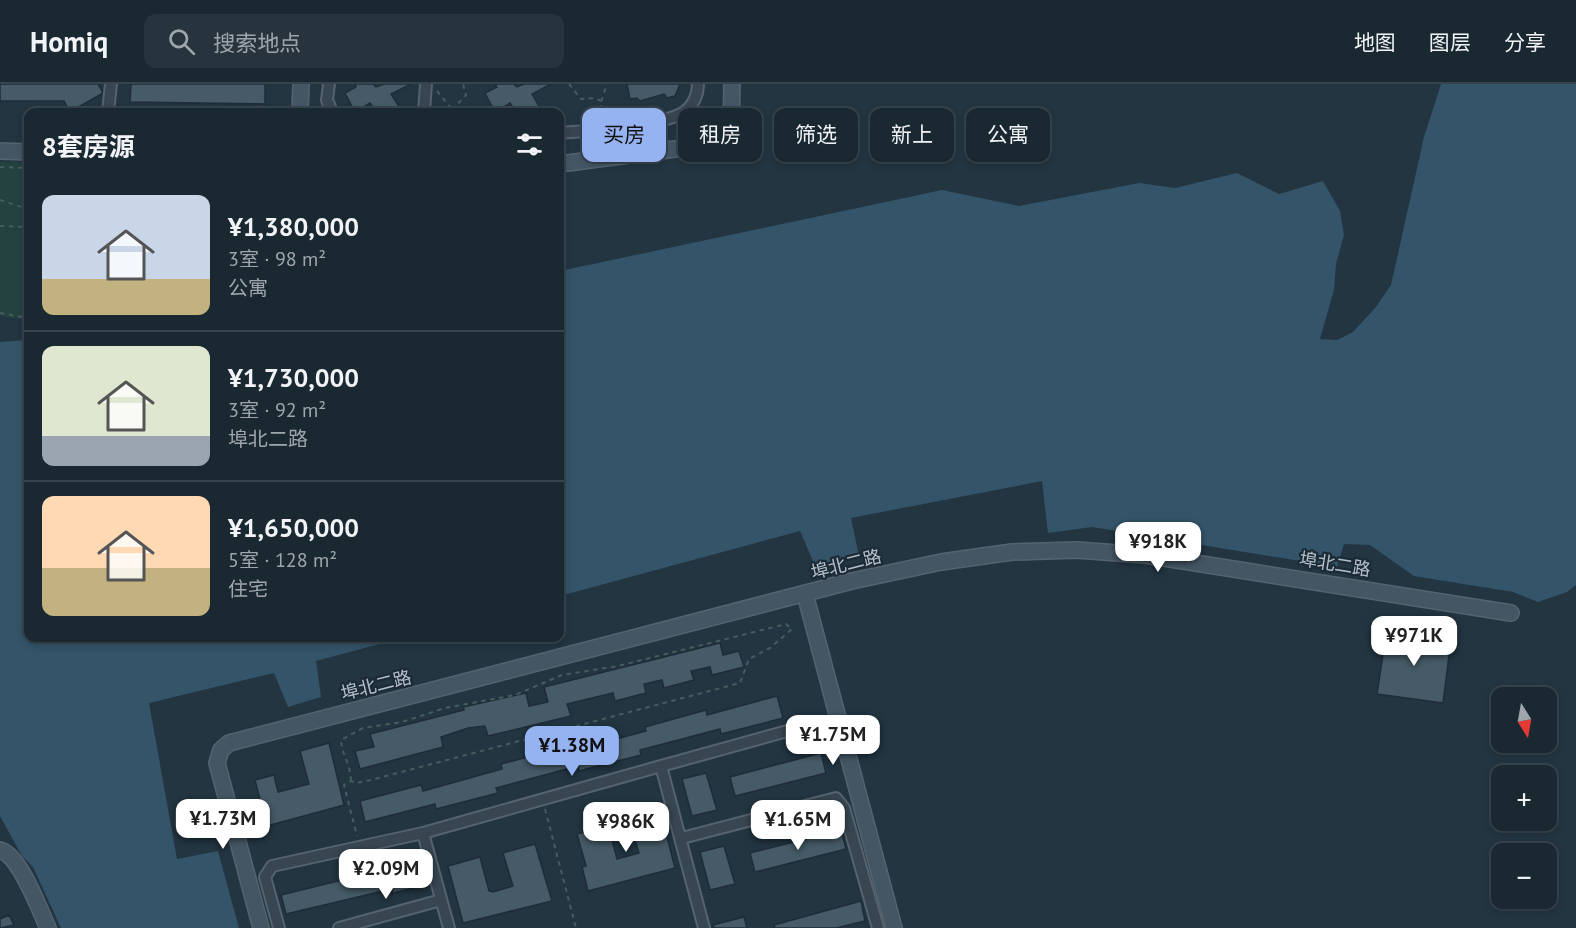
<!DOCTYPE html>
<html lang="zh">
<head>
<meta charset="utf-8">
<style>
  :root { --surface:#1a2831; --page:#27343d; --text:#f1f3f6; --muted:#9fa6ab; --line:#38444d; --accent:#95b2f1 }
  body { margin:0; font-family:"PT Sans","Noto Sans SC",sans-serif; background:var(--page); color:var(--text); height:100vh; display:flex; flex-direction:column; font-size:22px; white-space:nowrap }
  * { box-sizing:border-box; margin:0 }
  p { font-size:20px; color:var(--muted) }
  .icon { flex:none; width:33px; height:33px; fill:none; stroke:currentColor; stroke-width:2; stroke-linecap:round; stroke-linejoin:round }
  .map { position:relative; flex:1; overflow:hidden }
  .sheet { position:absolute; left:24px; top:24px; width:540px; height:534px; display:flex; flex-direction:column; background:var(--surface); border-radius:12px; box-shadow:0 3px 9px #0003,0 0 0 2px var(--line) }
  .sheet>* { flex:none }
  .hud { position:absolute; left:582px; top:24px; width:570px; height:54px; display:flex; gap:12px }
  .needle { width:39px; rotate:169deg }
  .fabs { position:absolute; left:1491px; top:603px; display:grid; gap:12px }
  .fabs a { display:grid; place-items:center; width:66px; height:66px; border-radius:12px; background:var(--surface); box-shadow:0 3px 9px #0003,0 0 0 2px var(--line); font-size:30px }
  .price { position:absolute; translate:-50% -51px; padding:0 14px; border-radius:12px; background:#fff; color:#222; font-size:20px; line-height:39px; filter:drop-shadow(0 2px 3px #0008) }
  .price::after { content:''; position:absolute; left:50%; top:36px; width:18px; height:14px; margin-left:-9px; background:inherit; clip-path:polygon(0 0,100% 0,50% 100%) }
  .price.active { background:var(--accent); color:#111 }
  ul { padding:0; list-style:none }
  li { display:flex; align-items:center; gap:18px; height:150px; padding:0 18px }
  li+li { border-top:2px solid var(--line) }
  li span { display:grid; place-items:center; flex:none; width:168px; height:120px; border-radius:12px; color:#555 }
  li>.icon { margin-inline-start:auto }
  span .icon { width:72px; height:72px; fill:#fffc; stroke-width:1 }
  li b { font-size:26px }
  h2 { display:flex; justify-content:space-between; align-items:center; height:72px; padding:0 18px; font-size:26px }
  .chip { padding:0 21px; border-radius:12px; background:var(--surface); box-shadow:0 3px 9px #0003,0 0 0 2px var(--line); font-size:21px; line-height:54px }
  .chip.active { background:var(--accent); color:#111 }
  header { display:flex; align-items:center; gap:36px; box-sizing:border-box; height:84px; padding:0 30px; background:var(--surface); border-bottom:2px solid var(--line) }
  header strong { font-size:28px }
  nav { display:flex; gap:33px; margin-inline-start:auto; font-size:21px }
  .search { width:420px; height:54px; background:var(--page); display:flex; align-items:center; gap:15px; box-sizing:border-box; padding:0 21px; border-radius:12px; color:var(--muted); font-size:22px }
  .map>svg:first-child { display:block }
</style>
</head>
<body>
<header>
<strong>Homiq</strong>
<div class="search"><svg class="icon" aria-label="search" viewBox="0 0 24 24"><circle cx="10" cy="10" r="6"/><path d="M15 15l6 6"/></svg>搜索地点</div>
<nav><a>地图</a><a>图层</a><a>分享</a></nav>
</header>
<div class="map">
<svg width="1576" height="844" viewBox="0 0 1576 844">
  <rect width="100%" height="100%" fill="#223541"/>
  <path fill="#244240" d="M0 78H28V236L0 232Z"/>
  <path fill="#345469" d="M1441 0H1576V501L1567 508 1538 518 1513 508 1414 492 1370 461 1344 460 1337 483 1092 443 1048 449 1042 397 851 434 859 472 816 484 800 447 560 512V187L942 106 1019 122 1139 99 1175 104 1237 89 1279 110 1323 97 1340 127 1344 151 1336 180 1334 206 1320 255 1337 256 1353 248 1376 223 1391 201 1424 53Z
    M28 256V554H402L316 577 321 613 288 623 274 589 149 619 177 775 218 767 239 844H61L33 783 22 772 0 732V258Z"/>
  <path fill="#465b67" stroke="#1e2d38" stroke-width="1.5" d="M0 0H98L103 9 70 28 64 17H0Z
    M131 0H265V20L130 18Z
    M355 0H373L376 3 384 0H411L391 10 400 24 393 28H376L370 19 355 28 345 9 356 3Z
    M495 0H513L517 3 524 0H551L532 10 540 24 533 28H516L510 19 495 28 485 9 497 3Z
    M627 0H680L675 12 667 14 664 10 640 17 637 14 630 15Z
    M1387 545 1451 556 1443 619 1377 610Z
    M720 559 723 571 739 567 744 583 712 591 710 583 691 587 694 596 664 604 662 596 644 600 646 609 615 617 613 609 567 620 571 632 488 652 485 642 468 644 441 653 443 663 360 685 355 667 374 663 370 650 464 626 463 623 526 609 529 622 548 618 544 603Z
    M777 612 783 634 721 650 720 645 640 666 641 671 579 687 578 682 496 704 498 709 436 725 435 720 365 738 360 717 421 701 423 707 502 685 501 680 562 664 564 669 646 647 645 643 706 626 707 631Z
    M329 659 344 721 267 742 255 696 274 691 278 708 309 700 300 667Z
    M821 669 826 689 735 712 730 693Z
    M706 689 717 726 692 732 682 695Z
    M660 726 675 784 588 807 582 783 586 782 577 750 608 741 617 775 639 769 629 735Z
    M841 746 846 765 755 788 750 769Z
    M535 760 552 817 463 839 448 782 480 773 489 807 493 808 513 802 503 769Z
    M724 762 735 800 710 806 700 768Z
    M407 765 418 803 393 809 392 805 286 830 281 811 387 785 383 771Z
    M861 817 865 837 836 844H775L774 841Z
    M9 831 14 841 0 844V835Z
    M744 833 747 844H714L713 841Z"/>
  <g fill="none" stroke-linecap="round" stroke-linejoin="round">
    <defs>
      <path id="street" d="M329 0 327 16 332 28
        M108 28 111 0
        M424 28 426 0
        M560 49C586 47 664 42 684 28 693 22 698 11 698 0
        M661 682 791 646
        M682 754 836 714 844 724 878 844
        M279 844 265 793 272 782 423 749
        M339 844 441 816
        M449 844 423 749 661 682 704 844"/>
      <path id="secondary" d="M300 28 301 0
        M0 67 28 68
        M560 80 721 59 731 50 732 0
        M805 510 894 844
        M0 766C20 771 39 825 48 844
        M261 844 217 679 221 666 229 659 852 497 941 478 1012 468 1077 466 1145 471 1511 529"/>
    </defs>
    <use href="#street" stroke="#55636e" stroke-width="14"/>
    <use href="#secondary" stroke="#55636e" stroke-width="18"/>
    <path stroke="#435e5c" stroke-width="2" stroke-dasharray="4.5 4.5" stroke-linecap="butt" d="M569 0 581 15 595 14 601 17
      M437 7 454 28
      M452 26 466 11 463 0
      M604 33 605 26 600 21 607 0
      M0 83 28 84
      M0 116 28 125
      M0 142 28 143
      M0 229 28 234
      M351 697C350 677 342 672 341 656L363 644 402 638 445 624 515 611 562 591 618 582 786 540 792 545 770 564 749 575 740 599 371 696 356 699 351 697 344 701 357 752
      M545 725 576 844"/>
    <use href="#street" stroke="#374651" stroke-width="10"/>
    <use href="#secondary" stroke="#445664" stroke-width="15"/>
  </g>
  <g text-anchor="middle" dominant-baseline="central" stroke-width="4.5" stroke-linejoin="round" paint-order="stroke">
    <g font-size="18" fill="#b3c0cb" stroke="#1c2b36">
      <text transform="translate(846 480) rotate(-14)">埠北二路</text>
      <text transform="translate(1335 480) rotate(9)">埠北二路</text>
      <text transform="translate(376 601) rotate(-14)">埠北二路</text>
    </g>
  </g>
</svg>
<div class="fabs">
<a><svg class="needle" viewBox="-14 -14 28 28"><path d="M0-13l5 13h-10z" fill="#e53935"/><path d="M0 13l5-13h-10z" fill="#9fa6ab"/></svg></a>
<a>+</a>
<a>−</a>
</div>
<b class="price" style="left:1158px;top:489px">¥918K</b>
<b class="price" style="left:1414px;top:583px">¥971K</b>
<b class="price" style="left:833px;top:682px">¥1.75M</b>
<b class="price active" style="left:572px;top:693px">¥1.38M</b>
<b class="price" style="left:223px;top:766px">¥1.73M</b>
<b class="price" style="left:798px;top:767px">¥1.65M</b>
<b class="price" style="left:626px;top:769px">¥986K</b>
<b class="price" style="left:386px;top:816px">¥2.09M</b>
<div class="hud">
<a class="chip active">买房</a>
<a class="chip">租房</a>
<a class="chip">筛选</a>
<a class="chip">新上</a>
<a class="chip">公寓</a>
</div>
<section class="sheet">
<h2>8套房源<svg class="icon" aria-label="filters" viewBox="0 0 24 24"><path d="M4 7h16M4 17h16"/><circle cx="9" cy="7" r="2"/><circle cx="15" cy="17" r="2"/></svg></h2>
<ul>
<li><span style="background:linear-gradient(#c9d6e8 70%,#c2b280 0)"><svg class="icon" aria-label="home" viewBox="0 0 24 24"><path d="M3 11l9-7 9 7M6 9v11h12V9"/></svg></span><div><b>¥1,380,000</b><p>3室 · 98 m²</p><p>公寓</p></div></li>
<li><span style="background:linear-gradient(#dfe7d0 75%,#9aa5b1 0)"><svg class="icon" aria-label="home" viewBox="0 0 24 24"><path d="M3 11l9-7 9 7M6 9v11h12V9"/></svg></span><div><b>¥1,730,000</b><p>3室 · 92 m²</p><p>埠北二路</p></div></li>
<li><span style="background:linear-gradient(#ffd9b3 60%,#c2b280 0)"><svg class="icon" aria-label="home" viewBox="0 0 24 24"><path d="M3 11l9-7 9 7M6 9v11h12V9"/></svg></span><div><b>¥1,650,000</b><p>5室 · 128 m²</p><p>住宅</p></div></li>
</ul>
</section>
</div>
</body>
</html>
